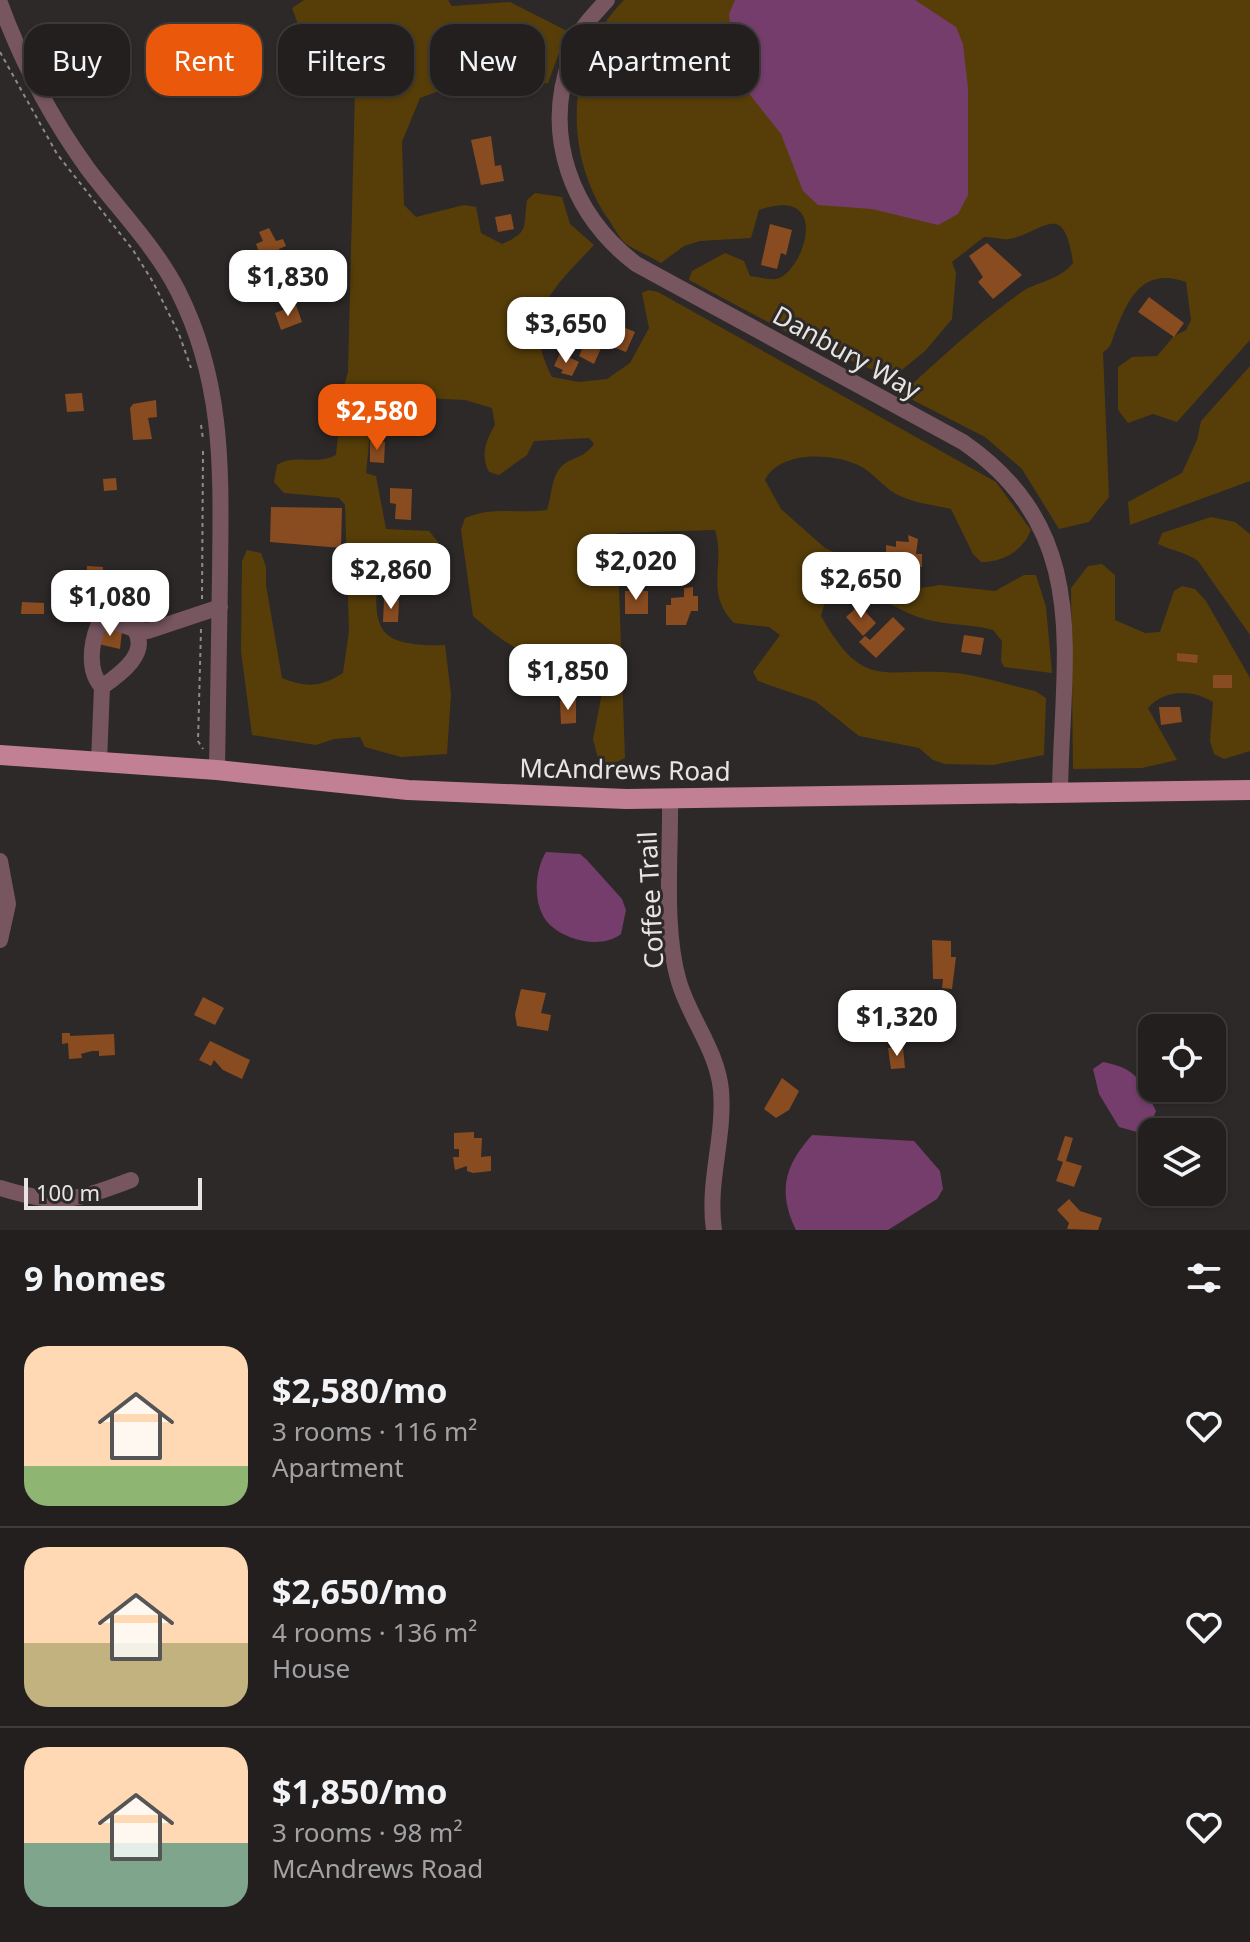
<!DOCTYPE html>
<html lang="en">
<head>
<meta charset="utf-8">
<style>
  :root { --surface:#221f1e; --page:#2a2727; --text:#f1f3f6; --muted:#a2a2a4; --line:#3f3d3c; --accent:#ea580c }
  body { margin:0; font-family:"Noto Sans",sans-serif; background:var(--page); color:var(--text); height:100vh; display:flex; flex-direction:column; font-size:30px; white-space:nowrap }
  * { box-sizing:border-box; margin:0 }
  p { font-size:26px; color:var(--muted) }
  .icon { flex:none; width:44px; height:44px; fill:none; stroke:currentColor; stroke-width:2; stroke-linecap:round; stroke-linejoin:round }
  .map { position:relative; height:1230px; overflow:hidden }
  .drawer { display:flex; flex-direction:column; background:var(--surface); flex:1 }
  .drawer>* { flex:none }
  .hud { position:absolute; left:24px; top:24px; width:800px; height:72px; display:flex; gap:16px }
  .tools { position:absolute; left:1138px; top:1014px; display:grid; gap:16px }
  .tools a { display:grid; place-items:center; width:88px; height:88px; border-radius:16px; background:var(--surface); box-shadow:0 2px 6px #0004,0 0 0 2px var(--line); font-size:40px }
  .scale { position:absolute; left:24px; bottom:20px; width:178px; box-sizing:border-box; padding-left:8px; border:4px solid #e7e4e4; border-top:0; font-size:22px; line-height:28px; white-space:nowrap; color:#e7e4e4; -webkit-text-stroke:6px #2d2928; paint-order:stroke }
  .price { position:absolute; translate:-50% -68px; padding:0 18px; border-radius:16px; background:#fff; color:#222; font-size:26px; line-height:52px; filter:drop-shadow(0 2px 4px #0008) }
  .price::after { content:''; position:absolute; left:50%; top:48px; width:24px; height:18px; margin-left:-12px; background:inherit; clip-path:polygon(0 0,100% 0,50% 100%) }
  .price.selected { background:var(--accent); color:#fff }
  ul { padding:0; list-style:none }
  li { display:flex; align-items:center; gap:24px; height:200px; padding:0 24px }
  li+li { border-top:2px solid var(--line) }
  li span { display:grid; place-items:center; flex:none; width:224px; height:160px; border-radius:24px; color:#555 }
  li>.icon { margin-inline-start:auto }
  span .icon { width:96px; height:96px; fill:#fffc; stroke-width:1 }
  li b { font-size:34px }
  h2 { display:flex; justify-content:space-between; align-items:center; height:96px; padding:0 24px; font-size:34px }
  .tag { padding:0 28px; border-radius:24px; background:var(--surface); box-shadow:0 2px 6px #0004,0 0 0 2px var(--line); font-size:28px; line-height:72px }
  .tag.selected { background:var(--accent); color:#fff }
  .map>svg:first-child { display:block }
</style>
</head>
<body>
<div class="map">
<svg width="1250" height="1230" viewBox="0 0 1250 1230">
  <rect width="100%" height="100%" fill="#2d2928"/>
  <path fill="#573e09" d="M304 0H448L452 6 510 2 567 31 548 83 466 93 436 92 420 98 402 142 404 205 416 217 464 205 476 207 481 233 502 244C530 232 523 227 527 200L535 193 562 197 570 224 594 245C553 289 520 314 552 377L579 382 607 379 630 363 649 328 642 293 648 290 658 292 996 482 1031 530C1023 551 1003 562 981 562L973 554 951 509C933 505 913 503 896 494 882 486 871 470 856 464 828 452 778 452 765 480L781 509 825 548 915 589 940 585 995 591 1024 575H1036L1046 607 1052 673 1004 667 1001 661 1002 641 993 630C968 623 943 626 918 617 877 602 873 580 825 602L821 616C865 694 884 666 956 673 982 676 1009 685 1035 691L1046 698 1044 755 993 765 945 764 933 760 919 748 859 736 815 701 758 681 753 672 780 635 769 627 734 623C704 592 726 566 715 530L617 533 625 758 610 765 599 762 593 739 605 678 602 649C580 644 553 643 533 655 512 649 490 631 473 616L461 530 465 518C492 506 519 514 547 510 552 496 551 476 562 466 573 456 582 460 594 444L589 438 534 441 527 455 499 475 489 472C480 455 486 440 495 425L492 408 465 400 383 396 372 413 366 473 376 476 386 529 429 531 438 542 437 554 432 557C416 546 411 540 391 545 379 564 366 620 389 636 401 645 429 646 445 645L451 694 447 754 401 757 365 747 360 737 334 739 316 745 252 735 241 651 242 561 247 550 261 553 266 567V585L282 678C307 688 321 687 343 673L349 631 345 505 339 498 284 493 274 482 277 465C295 453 316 466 336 455L339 425 336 414 348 372 356 49 347 38 319 37 300 30 292 8Z
    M624 0H1250V340L1177 422 1153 414 1128 423 1118 410V367L1132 357 1157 356 1174 336 1186 330 1191 320 1186 282C1143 267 1129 297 1115 332 1111 342 1112 347 1103 352L1109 497 1089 522 1059 529 1022 469 985 437 901 394C940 359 977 324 1020 293 1037 281 1059 281 1073 263 1064 197 1043 233 1009 239 1001 240 992 237 984 237L952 262 956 273 952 319 925 351 892 378 798 338 689 280 692 271 725 253 744 261 750 276C758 277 768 280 776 279 803 274 834 184 759 210L751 238 700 241 684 246 661 263C650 256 633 250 623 241 617 235 612 223 606 216 563 149 566 58 624 0Z
    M1250 366V481L1130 525 1128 502 1182 473 1197 440 1201 421Z
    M1211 517 1235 522 1250 534V635L1198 561C1186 552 1172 551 1158 544L1162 533Z
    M1102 564 1115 575V620L1145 633 1160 632 1174 591 1182 586 1195 589 1206 601 1250 678V751L1224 759 1214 754 1210 741 1213 702C1193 689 1164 689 1148 708L1177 760 1142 768 1073 769 1071 588 1088 566Z"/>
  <path fill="#743d6c" d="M735 0H915L956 27 963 44 968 88V195L958 214 938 225 872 209 818 205 803 191 781 134 736 77 729 14Z
    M546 852 580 854 586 859 622 899 626 910 621 934C602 949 567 941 550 925 532 908 534 871 546 852Z
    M1103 1062C1137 1068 1142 1082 1156 1111L1150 1126 1137 1132 1119 1127 1099 1094 1093 1069Z
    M812 1135 914 1141 940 1171 943 1189 937 1199 888 1230H796C777 1191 785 1165 812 1135Z"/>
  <path fill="#894c20" d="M104 44 107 51 115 48 117 55 111 57 124 81 110 87 102 66 94 61 90 50Z
    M491 136 495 166 501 165 504 181 481 185 471 140Z
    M511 214 514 229 498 232 495 217Z
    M770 224 792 230 786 255 781 253 777 269 761 265Z
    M269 228 276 241 283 239 286 246 279 249 282 268 249 282 243 268 262 260 256 244 263 241 259 232Z
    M987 243 1022 275 993 299 978 282 983 277 969 256Z
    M1149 297 1184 323 1174 337 1138 312Z
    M296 305 302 322 281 330 275 313Z
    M598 316 635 332 626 352 610 346 613 340 606 337 594 364 579 356 585 343 579 340 585 327 590 323 594 325Z
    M560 353 579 362 572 376 561 373 563 370 554 366Z
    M82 393 84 411 67 412 65 394Z
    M156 400 157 417 148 418 152 439 133 440 130 408 133 404Z
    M370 441 385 442 384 463 370 462Z
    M116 478 117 490 104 491 103 479Z
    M390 488 412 489 411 520 395 519 396 504 390 503Z
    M271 507 342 508 341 548 270 542Z
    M908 535 918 539 916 554H922V567H909V561H886V545L896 547V541L909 542Z
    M395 552 413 553 412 590 389 589 390 575H394Z
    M87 566 103 567V585L86 584Z
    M137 580 152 582 149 599 134 596Z
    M693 587V596H698V611H691L686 625H666V605H671V598L684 597V588Z
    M625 591H648V614H625Z
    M384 599 399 600 398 622H383Z
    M22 602 44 603V614H21Z
    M859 605 876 623 863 636 846 617Z
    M893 617 905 629 876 658 859 642 865 636 870 640Z
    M99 629 122 631 120 649 98 644Z
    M964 635 984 638 981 655 961 652Z
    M1177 653 1198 655 1197 663 1177 661Z
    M599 655 601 678 582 679 581 656Z
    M1213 675H1232V688H1213Z
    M576 700V723L561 724 560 701Z
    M1159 707H1180L1182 722 1161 725Z
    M932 940 951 941V957H956L952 989 942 988 943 979H933Z
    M521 989 546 993 541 1013 551 1015 548 1031 517 1026 515 1014Z
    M203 997 224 1008 215 1025 194 1015Z
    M62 1033H70V1036L114 1034 115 1055 99 1056V1051H92L81 1054 82 1058 69 1059 68 1043 62 1044Z
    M210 1041 250 1060 242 1079 223 1070 214 1060 211 1066 199 1060Z
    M903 1047 905 1068 891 1069 888 1048Z
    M782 1078 799 1091 789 1110 776 1118 764 1109Z
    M474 1132V1138H482L481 1157 491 1156V1171L473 1173 467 1171V1166L455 1170 453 1157H459V1149H454V1133Z
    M1065 1136 1073 1138 1066 1161 1082 1166 1074 1187 1056 1181 1063 1162 1057 1160Z
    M1069 1199 1080 1211 1102 1218 1098 1230 1067 1229 1069 1223 1057 1210Z"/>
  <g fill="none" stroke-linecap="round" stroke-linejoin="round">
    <path stroke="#8e8a8a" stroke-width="2" stroke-dasharray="4 4" stroke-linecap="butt" d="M0 52 57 154 133 250 153 282 179 334 191 368
      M201 425 203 439
      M202 599 203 449
      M201 629 198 741 203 749"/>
    <path stroke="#775660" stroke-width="16" d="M607 0C599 9 590 18 583 28 577 36 575 48 571 57 542 135 571 214 636 264L963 442C1094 533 1062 653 1060 792
      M0 3C22 63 51 118 88 169 118 209 155 246 178 291 225 384 221 474 220 575 219 640 218 705 217 770
      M134 629 148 631 220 607
      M99 762 102 687C119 675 151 653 134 629L111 621 98 626C91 644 87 671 102 687
      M670 798C671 855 663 928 679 982 690 1019 717 1050 721 1090 725 1138 707 1182 714 1230
      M0 861 8 904 0 940
      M0 1188C58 1206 76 1201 131 1180"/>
    <path stroke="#c28095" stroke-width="20" d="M0 755 217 770 408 790 626 799 1250 790"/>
  </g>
  <g text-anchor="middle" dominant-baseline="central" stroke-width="6" stroke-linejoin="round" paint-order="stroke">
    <g font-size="26" fill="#e7e4e4" stroke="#2d2928">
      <text transform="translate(847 352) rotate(29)">Danbury Way</text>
      <text transform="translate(625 769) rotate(1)">McAndrews Road</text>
      <text transform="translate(650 900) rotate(-93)">Coffee Trail</text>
    </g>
  </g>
</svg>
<div class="tools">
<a><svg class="icon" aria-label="locate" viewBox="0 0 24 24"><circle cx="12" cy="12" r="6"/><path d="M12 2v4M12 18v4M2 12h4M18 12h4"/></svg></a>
<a><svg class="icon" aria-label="layers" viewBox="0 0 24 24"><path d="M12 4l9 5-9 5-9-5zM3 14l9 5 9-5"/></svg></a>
</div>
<div class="scale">100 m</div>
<b class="price" style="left:288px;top:318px">$1,830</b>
<b class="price" style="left:566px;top:365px">$3,650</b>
<b class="price selected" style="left:377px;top:452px">$2,580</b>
<b class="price" style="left:636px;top:602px">$2,020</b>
<b class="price" style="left:391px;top:611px">$2,860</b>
<b class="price" style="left:861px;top:620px">$2,650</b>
<b class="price" style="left:110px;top:638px">$1,080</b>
<b class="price" style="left:568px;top:712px">$1,850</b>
<b class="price" style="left:897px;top:1058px">$1,320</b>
<div class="hud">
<a class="tag">Buy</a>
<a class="tag selected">Rent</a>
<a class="tag">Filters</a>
<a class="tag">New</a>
<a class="tag">Apartment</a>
</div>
</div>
<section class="drawer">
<h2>9 homes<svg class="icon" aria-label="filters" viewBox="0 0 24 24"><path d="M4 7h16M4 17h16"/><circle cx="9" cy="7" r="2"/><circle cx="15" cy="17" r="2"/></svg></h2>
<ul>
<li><span style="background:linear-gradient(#ffd9b3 75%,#8fb573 0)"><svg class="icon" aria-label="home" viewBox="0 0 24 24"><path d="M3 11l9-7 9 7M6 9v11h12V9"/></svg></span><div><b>$2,580/mo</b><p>3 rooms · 116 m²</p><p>Apartment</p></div><svg class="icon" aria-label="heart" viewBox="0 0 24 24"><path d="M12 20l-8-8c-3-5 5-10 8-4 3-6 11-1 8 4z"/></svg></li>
<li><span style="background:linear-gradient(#ffd9b3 60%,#c2b280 0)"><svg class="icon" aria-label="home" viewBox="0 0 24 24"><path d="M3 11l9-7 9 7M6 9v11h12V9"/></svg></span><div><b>$2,650/mo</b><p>4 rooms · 136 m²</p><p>House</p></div><svg class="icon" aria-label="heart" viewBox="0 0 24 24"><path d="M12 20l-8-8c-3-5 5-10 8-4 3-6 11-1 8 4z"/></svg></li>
<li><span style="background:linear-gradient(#ffd9b3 60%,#7fa58c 0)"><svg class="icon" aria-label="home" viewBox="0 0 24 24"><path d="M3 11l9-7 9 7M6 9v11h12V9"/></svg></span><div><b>$1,850/mo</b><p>3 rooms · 98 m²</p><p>McAndrews Road</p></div><svg class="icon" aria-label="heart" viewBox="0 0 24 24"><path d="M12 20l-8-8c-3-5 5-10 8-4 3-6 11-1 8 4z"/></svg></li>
</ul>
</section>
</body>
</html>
